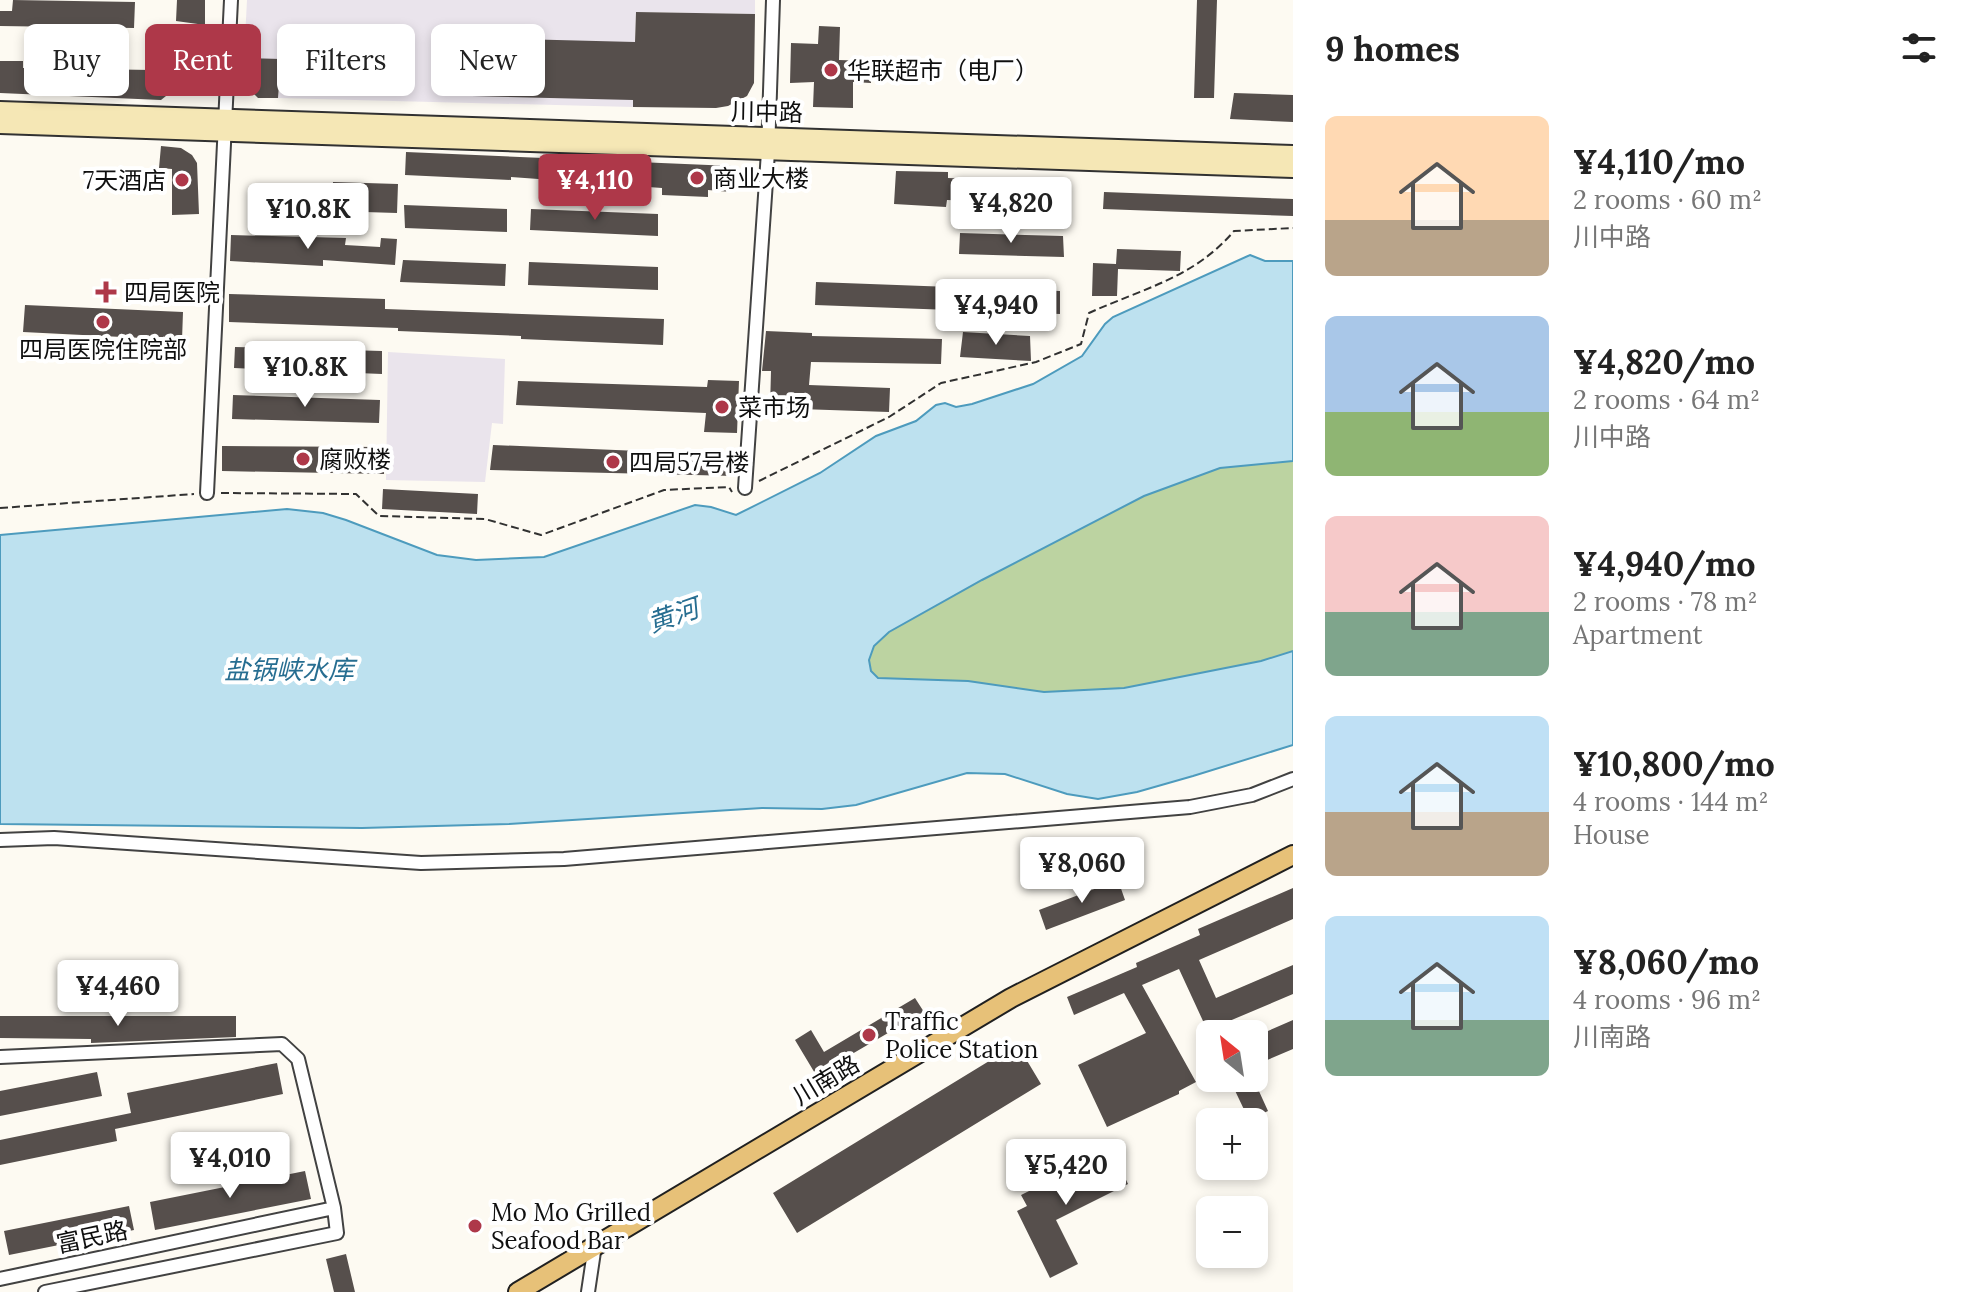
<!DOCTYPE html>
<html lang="en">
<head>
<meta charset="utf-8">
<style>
  :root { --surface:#fff; --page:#f6f6f6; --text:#222; --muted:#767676; --accent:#ae3849 }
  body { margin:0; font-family:Lora,"Noto Sans SC",serif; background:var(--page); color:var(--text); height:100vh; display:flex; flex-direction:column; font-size:30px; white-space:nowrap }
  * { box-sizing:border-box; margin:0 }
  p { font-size:26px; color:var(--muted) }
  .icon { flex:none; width:44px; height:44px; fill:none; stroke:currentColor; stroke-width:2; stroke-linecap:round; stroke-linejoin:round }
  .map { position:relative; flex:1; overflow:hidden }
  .details { display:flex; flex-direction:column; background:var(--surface); width:680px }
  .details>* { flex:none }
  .top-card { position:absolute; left:24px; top:24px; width:760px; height:72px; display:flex; gap:16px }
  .needle { width:52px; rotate:330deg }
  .buttons { position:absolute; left:1196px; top:1020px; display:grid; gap:16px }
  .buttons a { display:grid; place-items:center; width:72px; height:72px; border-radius:12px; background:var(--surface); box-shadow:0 4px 12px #0003; font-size:40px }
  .price { position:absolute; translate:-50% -68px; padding:0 18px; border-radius:8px; background:#fff; color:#222; font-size:26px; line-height:52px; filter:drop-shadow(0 2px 4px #0008) }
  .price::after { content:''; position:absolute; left:50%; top:48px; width:24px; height:18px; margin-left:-12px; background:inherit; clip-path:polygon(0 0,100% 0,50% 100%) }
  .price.current { background:var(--accent); color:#fff }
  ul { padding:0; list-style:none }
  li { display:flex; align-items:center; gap:24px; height:200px; padding:0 32px }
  li span { display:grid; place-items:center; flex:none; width:224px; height:160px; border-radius:12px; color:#555 }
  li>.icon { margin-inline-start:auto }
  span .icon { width:96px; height:96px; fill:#fffc; stroke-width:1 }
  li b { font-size:34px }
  h2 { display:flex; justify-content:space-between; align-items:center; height:96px; padding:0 32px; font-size:34px }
  .chip { padding:0 28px; border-radius:12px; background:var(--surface); box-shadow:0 4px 12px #0003; font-size:28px; line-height:72px }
  .chip.current { background:var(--accent); color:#fff }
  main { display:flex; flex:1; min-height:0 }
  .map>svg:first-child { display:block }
</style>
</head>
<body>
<main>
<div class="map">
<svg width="1293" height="1292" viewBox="0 0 1293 1292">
  <rect width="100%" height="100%" fill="#fdfaf2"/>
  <path fill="#eae4ec" d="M247 0H755V14L636 12 633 107 278 98 281 60 244 58Z
    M388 352 505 359 503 424 492 423 485 482 386 480Z"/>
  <path fill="#bcd3a1" d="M1293 461V651L1261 661 1124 688 1044 692 968 681 878 678 871 671 869 660 873 646 889 632 982 580 1144 496 1220 468Z"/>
  <path fill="#bde1ef" stroke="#4d9bbd" stroke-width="2" d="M1250 255 1265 261H1293V461L1220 468 1144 496 982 580 889 632 874 646 869 660 871 671 878 678 968 681 1044 692 1124 688 1261 661 1293 651V745L1193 776 1137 792 1098 799 1067 794 1005 774 967 773 856 805 822 809 762 808 509 824 362 828 0 824V535L287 509 323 513 346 520 437 555 476 560 544 557 695 505 711 507 736 515 820 473 876 436 916 421 936 405 945 403 956 407 972 404 1033 384 1082 356 1105 324 1113 317Z"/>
  <path fill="#564f4c" d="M13 0 135 2 134 28 0 26V11H12Z
    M177 0H205V25L176 21Z
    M1197 0H1217L1214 98H1194Z
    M636 12 755 14 754 83 747 96 728 106 716 108 633 107V100L472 96 473 38 635 42Z
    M819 26 840 27 839 60 871 61V83L853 82V108L813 107 814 82 790 83 791 43 818 44Z
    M168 48 198 49 197 77 180 96H166L161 100 0 93V61H23V68L152 70 169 56Z
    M244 58 281 59 278 98H258L243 83Z
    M1234 93 1293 95V122L1230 119Z
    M161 146 181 148 192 155 197 163 199 214 172 215V169L159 168Z
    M406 152 732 166 731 192 708 190V197L662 195V188L511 177V180L405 175Z
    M896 171 948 172V178L1065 183V204L947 200 946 207 894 204Z
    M333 182 398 184 397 213 332 211Z
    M1104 192 1293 199V216L1103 209Z
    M404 205 507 209V232L405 228Z
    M531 209 658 214V236L530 230Z
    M960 233 1063 236 1064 257 959 254Z
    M231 235 346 238 345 245 380 247 381 238 397 239 395 265 323 260V266L230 261Z
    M1117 249 1181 251 1180 271 1118 269 1117 296H1092L1093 263 1116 264Z
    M403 260 506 264 505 286 400 282Z
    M529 262 658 267V290L528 285Z
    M816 282 1060 291V314L815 305Z
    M229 294 385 299V309L664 319 663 345 521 339V336L398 331V328L229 322Z
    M25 305 183 312 182 340 23 332Z
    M766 331 812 333V336L942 339 941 364 811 362 809 385 890 388 889 412 770 408 771 371H762Z
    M963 332 1030 336 1031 361 960 357Z
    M235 347 382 351V374L234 368Z
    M708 380 739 381 737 433 704 432 706 413 516 405 518 381 707 387Z
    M233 395 380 400 379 423 232 419Z
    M493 445 735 455V476L490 470Z
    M222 446 385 447 384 474 222 471Z
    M383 489 478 494 477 514 382 509Z
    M1118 880 1125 900 1046 930 1039 910Z
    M1293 888V919L1199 960 1216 998 1293 965V994L1227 1022 1233 1034H1209L1179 969 1142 985 1196 1082 1179 1091V1094L1107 1127 1078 1065 1146 1033 1124 993 1074 1015 1067 997 1137 967 1136 963 1200 935 1198 929Z
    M915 998 924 1012 816 1075 795 1040 811 1030 824 1052Z
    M0 1016H236V1037L91 1043V1039L0 1038Z
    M1293 1020V1049L1258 1064 1254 1055V1037Z
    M1017 1044 1041 1084 797 1233 773 1193Z
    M277 1063 283 1094 115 1129 117 1141 0 1165V1140L131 1113 127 1093Z
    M97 1072 102 1096 0 1116V1091Z
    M1229 1078H1253L1268 1111 1249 1120Z
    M1112 1150 1128 1184 1056 1220 1078 1264 1050 1278 1017 1211 1027 1206 1021 1195Z
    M305 1171 311 1199 155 1230 150 1202Z
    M129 1206 134 1230 9 1255 4 1231Z
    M346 1254 355 1292H334L326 1259Z"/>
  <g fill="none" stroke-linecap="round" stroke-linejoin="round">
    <defs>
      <path id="street" d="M745 488 768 152 773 0
        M207 493 231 0
        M0 840 54 838 421 863 564 859 1190 807 1252 795 1293 779
        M0 1057 282 1044 298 1059 334 1208 337 1233 45 1292
        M0 1279 334 1208
        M588 1292 595 1245"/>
      <path id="secondary" d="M0 110 1293 154
        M0 125 1293 169"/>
      <path id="primary" d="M518 1292 1011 998 1293 855"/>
    </defs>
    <use href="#street" stroke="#424242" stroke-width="16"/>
    <use href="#secondary" stroke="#313131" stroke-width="20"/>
    <use href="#primary" stroke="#202020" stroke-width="22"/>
    <path stroke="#313131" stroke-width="2" stroke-dasharray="8 4" stroke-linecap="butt" d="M759 481 889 417 941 383 1036 362 1081 344 1089 313C1144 288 1194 278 1234 231L1293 228
      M221 493 356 494 379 516 485 519 541 535 664 490 729 487 732 492
      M0 508 194 494"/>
    <use href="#street" stroke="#fff" stroke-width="12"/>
    <use href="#secondary" stroke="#f5e7b5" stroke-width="16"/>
    <use href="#primary" stroke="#e7c178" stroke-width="18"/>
  </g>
  <g fill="#ae3849" stroke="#fff" stroke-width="3">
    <circle cx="831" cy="70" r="8"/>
    <circle cx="697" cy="178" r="8"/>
    <circle cx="182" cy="180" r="8"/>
    <path d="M102 280h8v8h8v8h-8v8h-8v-8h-8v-8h8z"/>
    <circle cx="103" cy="322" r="8"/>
    <circle cx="722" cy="407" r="8"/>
    <circle cx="303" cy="459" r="8"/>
    <circle cx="613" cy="462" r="8"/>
    <circle cx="869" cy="1035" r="8"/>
    <circle cx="475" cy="1226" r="8"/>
  </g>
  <g text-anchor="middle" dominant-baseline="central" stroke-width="8" stroke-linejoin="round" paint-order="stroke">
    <g font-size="24" fill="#0f0f0f" stroke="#fff" text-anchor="start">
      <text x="847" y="70">华联超市（电厂）</text>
      <text x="713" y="178">商业大楼</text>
      <text x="166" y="180" text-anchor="end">7天酒店</text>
      <text x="124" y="292">四局医院</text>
      <text x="103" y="349" text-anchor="middle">四局医院住院部</text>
      <text x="738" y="407">菜市场</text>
      <text x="319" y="459">腐败楼</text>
      <text x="629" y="462">四局57号楼</text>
      <text x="885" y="1021">Traffic<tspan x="885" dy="28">Police Station</tspan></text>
      <text x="491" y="1212">Mo Mo Grilled<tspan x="491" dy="28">Seafood Bar</tspan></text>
    </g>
    <g font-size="24" fill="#0f0f0f" stroke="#fff">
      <text transform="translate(767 112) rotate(1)">川中路</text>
      <text transform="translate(826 1080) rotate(-31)">川南路</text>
      <text transform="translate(92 1237) rotate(-12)">富民路</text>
    </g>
    <g font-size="26" font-style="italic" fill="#276e91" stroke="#fff">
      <text transform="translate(673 615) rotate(-19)">黄河</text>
      <text x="289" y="669">盐锅峡水库</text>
    </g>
  </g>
</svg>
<div class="buttons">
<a><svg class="needle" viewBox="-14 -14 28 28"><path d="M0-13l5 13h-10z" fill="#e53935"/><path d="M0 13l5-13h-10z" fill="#767676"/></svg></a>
<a>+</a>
<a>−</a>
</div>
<b class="price current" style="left:595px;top:222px">¥4,110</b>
<b class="price" style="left:1011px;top:245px">¥4,820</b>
<b class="price" style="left:308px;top:251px">¥10.8K</b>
<b class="price" style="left:996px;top:347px">¥4,940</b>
<b class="price" style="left:305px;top:409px">¥10.8K</b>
<b class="price" style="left:1082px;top:905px">¥8,060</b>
<b class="price" style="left:118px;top:1028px">¥4,460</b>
<b class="price" style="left:230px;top:1200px">¥4,010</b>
<b class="price" style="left:1066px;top:1207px">¥5,420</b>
<div class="top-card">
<a class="chip">Buy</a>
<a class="chip current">Rent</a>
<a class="chip">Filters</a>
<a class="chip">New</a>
</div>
</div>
<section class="details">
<h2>9 homes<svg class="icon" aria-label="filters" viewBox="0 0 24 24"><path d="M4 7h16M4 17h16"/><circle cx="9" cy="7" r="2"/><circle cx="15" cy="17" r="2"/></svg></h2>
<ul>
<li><span style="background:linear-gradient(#ffd9b3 65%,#b9a48a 0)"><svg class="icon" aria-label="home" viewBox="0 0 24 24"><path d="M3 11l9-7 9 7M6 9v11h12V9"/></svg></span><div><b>¥4,110/mo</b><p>2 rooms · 60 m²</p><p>川中路</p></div></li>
<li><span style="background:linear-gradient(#a9c7e8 60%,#8fb573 0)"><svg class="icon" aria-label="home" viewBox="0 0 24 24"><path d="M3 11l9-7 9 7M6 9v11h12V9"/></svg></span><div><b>¥4,820/mo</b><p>2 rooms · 64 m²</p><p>川中路</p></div></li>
<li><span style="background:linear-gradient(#f6c9c9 60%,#7fa58c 0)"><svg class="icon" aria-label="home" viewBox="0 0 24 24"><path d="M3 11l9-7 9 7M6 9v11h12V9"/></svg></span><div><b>¥4,940/mo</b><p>2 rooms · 78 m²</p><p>Apartment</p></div></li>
<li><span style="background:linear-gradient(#bfe0f5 60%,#b9a48a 0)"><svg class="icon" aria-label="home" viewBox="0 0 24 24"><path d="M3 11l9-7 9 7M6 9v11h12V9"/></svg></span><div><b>¥10,800/mo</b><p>4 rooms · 144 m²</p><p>House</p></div></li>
<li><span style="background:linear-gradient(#bfe0f5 65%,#7fa58c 0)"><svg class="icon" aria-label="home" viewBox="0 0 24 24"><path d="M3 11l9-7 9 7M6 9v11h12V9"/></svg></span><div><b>¥8,060/mo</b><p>4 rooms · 96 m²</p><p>川南路</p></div></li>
</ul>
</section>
</main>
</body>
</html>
